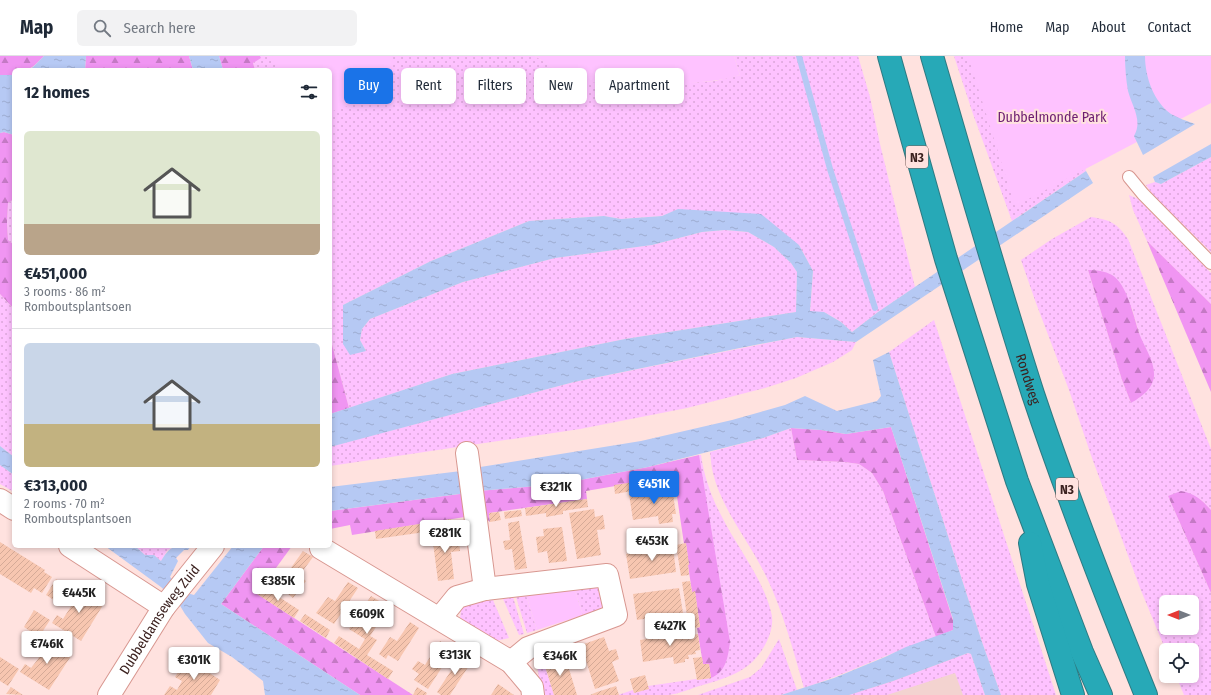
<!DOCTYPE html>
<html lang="en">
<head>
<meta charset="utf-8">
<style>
  :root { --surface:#fff; --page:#f2f2f3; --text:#1f2937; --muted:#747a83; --line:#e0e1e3; --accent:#1a73e8 }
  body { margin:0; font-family:"Fira Sans Condensed",sans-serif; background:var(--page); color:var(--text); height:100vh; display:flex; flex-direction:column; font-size:15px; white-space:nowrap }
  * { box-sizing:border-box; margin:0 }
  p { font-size:13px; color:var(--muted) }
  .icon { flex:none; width:22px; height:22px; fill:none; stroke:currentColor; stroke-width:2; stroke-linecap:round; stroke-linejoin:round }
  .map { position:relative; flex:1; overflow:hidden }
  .sheet { position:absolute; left:12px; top:12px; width:320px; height:480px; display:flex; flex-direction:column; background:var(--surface); border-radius:6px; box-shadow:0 2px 6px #0003 }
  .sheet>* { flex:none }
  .banner { position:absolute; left:344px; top:12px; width:380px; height:36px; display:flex; gap:8px }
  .needle { width:26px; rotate:270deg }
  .buttons { position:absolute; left:1159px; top:539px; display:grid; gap:8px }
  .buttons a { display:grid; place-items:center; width:40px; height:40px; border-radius:6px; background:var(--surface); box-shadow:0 2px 6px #0003; font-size:20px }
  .price { position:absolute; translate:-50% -34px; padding:0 9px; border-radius:4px; background:#fff; color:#222; font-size:13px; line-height:26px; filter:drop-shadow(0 1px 2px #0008) }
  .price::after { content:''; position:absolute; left:50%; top:24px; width:12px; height:9px; margin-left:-6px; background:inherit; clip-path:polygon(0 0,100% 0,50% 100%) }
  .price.on { background:var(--accent); color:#fff }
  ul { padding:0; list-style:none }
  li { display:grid; align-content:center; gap:8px; height:212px; padding:0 12px }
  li+li { border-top:1px solid var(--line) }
  li span { display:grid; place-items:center; height:124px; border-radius:6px; color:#555 }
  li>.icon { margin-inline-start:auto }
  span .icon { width:72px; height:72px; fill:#fffc; stroke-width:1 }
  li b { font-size:17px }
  h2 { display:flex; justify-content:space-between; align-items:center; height:48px; padding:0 12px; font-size:17px }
  .pill { padding:0 14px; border-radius:6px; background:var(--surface); box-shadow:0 2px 6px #0003; font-size:14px; line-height:36px }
  .pill.on { background:var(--accent); color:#fff }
  header { display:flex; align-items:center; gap:24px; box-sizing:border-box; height:56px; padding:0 20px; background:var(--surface); border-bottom:1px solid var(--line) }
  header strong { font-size:19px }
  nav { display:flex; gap:22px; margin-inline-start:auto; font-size:14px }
  .search { width:280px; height:36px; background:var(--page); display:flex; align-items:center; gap:10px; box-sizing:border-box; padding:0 14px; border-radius:6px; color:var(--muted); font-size:15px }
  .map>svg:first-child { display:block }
</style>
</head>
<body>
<header>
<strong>Map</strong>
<div class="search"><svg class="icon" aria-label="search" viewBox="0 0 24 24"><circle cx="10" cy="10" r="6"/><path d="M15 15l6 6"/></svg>Search here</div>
<nav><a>Home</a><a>Map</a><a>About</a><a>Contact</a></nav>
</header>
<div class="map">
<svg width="1211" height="639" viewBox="0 0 1211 639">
  <defs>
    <pattern id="grass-dots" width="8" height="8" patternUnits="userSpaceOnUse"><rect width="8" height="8" fill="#fec2ff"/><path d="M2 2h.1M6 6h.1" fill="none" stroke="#dba6da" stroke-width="1.8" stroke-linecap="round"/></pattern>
    <pattern id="forest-firs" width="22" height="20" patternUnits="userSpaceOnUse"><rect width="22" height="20" fill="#f095f2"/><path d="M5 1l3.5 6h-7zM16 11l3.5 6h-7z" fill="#c479c4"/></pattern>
    <pattern id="water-ripples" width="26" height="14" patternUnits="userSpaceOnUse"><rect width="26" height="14" fill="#b6c9f4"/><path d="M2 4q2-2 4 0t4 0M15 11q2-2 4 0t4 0" fill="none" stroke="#9dacd1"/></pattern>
    <pattern id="building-hatch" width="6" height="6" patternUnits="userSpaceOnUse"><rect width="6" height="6" fill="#f7c6b0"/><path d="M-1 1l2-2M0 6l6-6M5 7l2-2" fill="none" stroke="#d5aa97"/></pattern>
  </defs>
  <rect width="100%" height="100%" fill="#ffe2df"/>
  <path fill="#f3d3d0" d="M957 601 970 639H843Z"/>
  <path fill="url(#grass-dots)" fill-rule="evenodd" d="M260 0H535L552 11 575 22 614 29 641 30 715 25 740 19 734 0H858L870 41 880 88 915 231 878 256 852 276 841 266 824 256H810L813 215 799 189 679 153 662 160 621 163 604 160 529 165 431 205 343 249V288L366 295 360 284 362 273 370 263 463 226 555 202 652 189 702 176 725 174 748 176 774 191 791 207 797 216 796 256 625 283 452 318 349 352 330 281V14H255L253 7 260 2Z
    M954 0H1028L1064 45 1086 115 1012 165 973 58Z
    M1211 101V196L1154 140 1146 129 1155 126 1161 128Z
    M1129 139 1138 143 1211 217V248L1147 185 1133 154Z
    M14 143V189L8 184 7 167 8 147Z
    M1091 161C1111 164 1117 167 1128 183L1211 393V454L1200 443 1168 440 1211 537V639H1184L1176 620H1192V594H1166V595L1140 532 1092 402 1069 334 1036 247 1021 204 1052 183ZM1088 214 1132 252 1139 277 1131 347 1122 324ZM1166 546H1192V572H1166Z
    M0 238 14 253V401L0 390Z
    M934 264 1056 639H1001L982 586 889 296Z
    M797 281 856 286 852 294 833 306 796 322 765 332 687 352 580 373 330 410V391L340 388 574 326Z
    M791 372 797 404 844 406 859 408 872 417 883 435 936 581C891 596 849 617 804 632 793 594 783 555 766 520 750 487 721 452 713 417 711 410 711 403 710 396L763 382Z
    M699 399H701C704 420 711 440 721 459 736 490 763 522 771 556 774 567 771 576 767 585 752 617 726 622 696 631 687 634 678 638 669 639 654 639 634 639 618 639L633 634 634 637 648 633V630L696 623 697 624 711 622Z
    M0 409 14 419V436L0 428Z
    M135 490H174L167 495 161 505 154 499H145Z
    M595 529 601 532 603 550 597 555 583 559 574 532Z
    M526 539 537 574 527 577 516 541Z
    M513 541 524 578 519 579 503 543Z
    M493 544 509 582 496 585 460 563 461 554 467 548Z
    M779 583 797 634 781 639H698L750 621 761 612Z
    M968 597 971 598 985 639H963L955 617 887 639H849L893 625Z
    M545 598 547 606 544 607 554 639H542L537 609 539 605 544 601Z"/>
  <path fill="url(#forest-firs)" d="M0 0H44C32 12 32 14 14 14V19H0Z
    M86 0H189L193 14H85Z
    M219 0H260L261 2 253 7 255 14H223Z
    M4 76 14 79V143L8 147 7 167 8 184 14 189V253L0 238V77Z
    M1147 185 1211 248V336Z
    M1088 214C1096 214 1105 215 1112 219 1127 228 1134 261 1139 277 1144 291 1155 305 1154 320 1153 333 1141 341 1131 347L1122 324Z
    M330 281 349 352 330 358Z
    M891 371 953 564V574L936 581 883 435 872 417 859 408 844 406 797 404 791 372 821 374 846 378Z
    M699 399 730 586C728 601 726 616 711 622L709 608H703L697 572 700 571 695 536H692L688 509H689L686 488H684L674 420 586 435 587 443 489 457 490 466 481 458 478 435 559 428 648 411Z
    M1181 435C1194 437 1202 444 1211 454V537L1168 440Z
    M467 437 471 460 352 479 350 469 330 473V455Z
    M264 490H292L257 538 413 639H360L221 548Z"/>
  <path fill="#fec2ff" d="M272 0H393C391 41 361 45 330 56V14H277Z
    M535 0H734L740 19C721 25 702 26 682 28 647 30 609 33 575 22 561 18 547 8 535 0Z
    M968 0H1211V47L1015 150Z
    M574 532 583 559 537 574 526 539Z"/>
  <path fill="url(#water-ripples)" d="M44 0H86L85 14H28L33 11Z
    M189 0H219L223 14H193Z
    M1125 0H1145C1145 21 1154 46 1171 58 1178 62 1187 65 1195 68L1143 99 1134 80C1143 65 1132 50 1128 35 1126 24 1125 11 1125 0Z
    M0 19H14V79L4 76 0 77Z
    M1211 88V101L1161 128 1155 126 1153 121Z
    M1086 115 1093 127 856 286 797 281 740 292 574 326 330 391V358L452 318 625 283 796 256 797 216 791 207 774 191 748 176 725 174 702 176 652 189 555 202 463 226 370 263 362 273 360 284 366 295 350 299 343 288V249L431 205 529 165 604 160 621 163 662 160 678 153 761 158 799 189 813 215 810 255 824 256 841 266 852 276 878 256Z
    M889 296 982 586 1001 639H985L971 598 968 597 893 625 849 639H781L834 622 885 601 906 591 953 574V563L891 371 846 378 821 374 791 372 763 382 648 411 559 428 478 435 474 412 641 385 732 364 785 349 805 340 837 355 877 345 881 340 873 304Z
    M0 390 14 401V419L0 409Z
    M461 415 467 437 330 455V431Z
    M105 490H135L145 499H154L161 505C171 489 173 490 191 490L188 494H184L176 502 178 505 170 521 187 537 194 539 233 490H264L221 548 360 639H265L263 625 232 601 208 587 185 558 179 548 161 531Z"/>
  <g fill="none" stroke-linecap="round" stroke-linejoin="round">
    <path stroke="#b6c9f4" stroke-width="6" d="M799 0 830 113 875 252"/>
  </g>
  <path fill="url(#building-hatch)" d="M648 424 649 432 615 438 614 429Z
    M672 432 676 458H672L673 466 659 468 658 460 633 464 629 438Z
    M587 443 588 451 563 455V458L546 461V457L526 460 525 452Z
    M594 453 595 461 603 459 605 473 597 474 601 499 577 503 569 457Z
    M521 454 522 460 505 463 504 456Z
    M499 456 501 464 490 466 489 457Z
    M451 463 453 472 376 483 375 475Z
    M519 465 527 512 515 514 512 493 505 494 503 485 510 484 508 467Z
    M562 471 567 505 549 507 547 495 538 497 536 481 544 480 543 473Z
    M458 476 460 495 451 496 454 523 438 525 432 479Z
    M664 485 665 492 673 491 676 516 630 523 626 498 651 494 650 487Z
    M0 486 45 514 44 516 52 521 42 537 34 532 31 537 0 518Z
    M686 487 689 509H688L689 519 681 520 676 489Z
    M303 495 313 501 299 520 306 525 293 542 278 530Z
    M56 523 64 528 54 544 46 539Z
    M690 525 692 536 695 535 700 571 689 573 682 526Z
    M74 526 83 533 81 536 103 549 81 585 52 567 57 559 63 563 75 544 66 538Z
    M348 526 358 532 334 568 316 557 328 541 335 545Z
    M262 530 299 554 294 562 257 538Z
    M679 532 683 557 676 558 677 566 664 568 663 560 637 564 633 538Z
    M371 540 389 551 370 580 377 584 367 599 393 615 388 623 334 587 339 580 359 593 365 583 349 573Z
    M34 554 50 564 39 581 24 571Z
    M305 558 330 574 326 582 300 565Z
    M410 566 419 572 398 605 388 599 386 603 379 598 390 581 397 585Z
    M692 576 693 579 698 578 700 594 695 595 696 598 688 599 689 603H685V606L674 608 673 601 643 606 640 584Z
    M604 581 609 595 616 593 619 603 612 606 619 625 595 633 581 589Z
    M42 582 71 600 49 634 20 616 25 608 31 612 38 603 43 593 37 590Z
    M440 585 453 594 428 633 414 624 419 618 412 613 418 605 425 609Z
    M462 598 472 605 450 639H441L437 636Z
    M565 600 577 639H554L544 607Z
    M0 601 19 613 8 630 0 625Z
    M702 601 703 608H709L711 622 697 624 693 602Z
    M187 602 220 624 211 639H164L170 630 177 634 182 625 175 621Z
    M645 619 649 633 634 637 630 623Z
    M498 628 514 639H491Z
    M616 630 619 639H590L597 636Z
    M11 631 23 639 6 638Z
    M417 631 427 637 426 639H413Z"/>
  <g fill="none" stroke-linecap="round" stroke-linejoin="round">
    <defs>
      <path id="lane" d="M1129 121 1143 138 1211 207"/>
      <g id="street">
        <path d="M467 397 485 533"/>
        <path d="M0 444 14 453"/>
        <path d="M70 490 164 551"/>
        <path d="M321 492 511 606 532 631 533 639"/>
        <path d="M440 562 457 541 485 533 607 519 616 559 528 592 511 606"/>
        <path id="s1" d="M109 639 164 551 213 490"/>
      </g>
      <g id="highway">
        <path d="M889 0 946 203 1017 425 1082 596 1101 639"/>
        <path id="s2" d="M932 0C965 113 997 226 1033 338 1067 440 1106 540 1146 639"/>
        <path d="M1030 487 1038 528 1073 639"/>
      </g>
    </defs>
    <use href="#lane" stroke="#d89790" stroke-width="14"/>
    <use href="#street" stroke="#d89790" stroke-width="24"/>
    <use href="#highway" stroke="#2e7a82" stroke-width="24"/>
    <use href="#lane" stroke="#fff" stroke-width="12"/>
    <use href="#street" stroke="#fff" stroke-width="22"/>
    <use href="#highway" stroke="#27a9b7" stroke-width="22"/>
  </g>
  <g text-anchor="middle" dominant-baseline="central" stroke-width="4" stroke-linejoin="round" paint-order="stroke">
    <g fill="#ffe2df" stroke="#765c59" stroke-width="1">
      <rect x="906" y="90" width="22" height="22" rx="3"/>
      <rect x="1056" y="422" width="22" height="22" rx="3"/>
    </g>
    <g font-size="13" font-weight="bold" fill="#3c2220">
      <text x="917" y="101">N3</text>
      <text x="1067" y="433">N3</text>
    </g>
    <g font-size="14" fill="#6d1d71" stroke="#ffe2df">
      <text x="1052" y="61">Dubbelmonde Park</text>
    </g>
    <g font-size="14" fill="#3c2220" stroke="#ffe2df">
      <text stroke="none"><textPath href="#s2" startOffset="337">Rondweg</textPath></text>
      <text stroke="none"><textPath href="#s1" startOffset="91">Dubbeldamseweg Zuid</textPath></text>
    </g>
  </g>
</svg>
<div class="buttons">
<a><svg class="needle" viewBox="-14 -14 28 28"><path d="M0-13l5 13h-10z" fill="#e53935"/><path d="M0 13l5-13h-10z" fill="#747a83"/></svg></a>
<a><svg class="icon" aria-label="locate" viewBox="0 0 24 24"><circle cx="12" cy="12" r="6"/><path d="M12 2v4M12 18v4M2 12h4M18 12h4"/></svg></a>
</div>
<b class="price on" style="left:654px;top:449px">€451K</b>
<b class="price" style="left:556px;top:452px">€321K</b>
<b class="price" style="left:445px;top:498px">€281K</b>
<b class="price" style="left:652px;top:506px">€453K</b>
<b class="price" style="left:278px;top:546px">€385K</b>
<b class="price" style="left:79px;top:558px">€445K</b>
<b class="price" style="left:367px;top:579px">€609K</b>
<b class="price" style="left:670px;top:591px">€427K</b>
<b class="price" style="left:47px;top:609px">€746K</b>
<b class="price" style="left:455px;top:620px">€313K</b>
<b class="price" style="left:560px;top:621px">€346K</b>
<b class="price" style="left:194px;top:625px">€301K</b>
<div class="banner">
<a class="pill on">Buy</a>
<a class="pill">Rent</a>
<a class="pill">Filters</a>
<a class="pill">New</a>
<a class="pill">Apartment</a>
</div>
<section class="sheet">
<h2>12 homes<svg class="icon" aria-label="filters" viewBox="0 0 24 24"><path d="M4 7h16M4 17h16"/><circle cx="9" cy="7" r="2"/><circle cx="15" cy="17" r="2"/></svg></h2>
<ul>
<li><span style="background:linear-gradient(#dfe7d0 75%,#b9a48a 0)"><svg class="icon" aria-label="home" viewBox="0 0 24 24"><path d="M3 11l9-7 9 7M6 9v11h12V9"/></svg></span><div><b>€451,000</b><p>3 rooms · 86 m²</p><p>Romboutsplantsoen</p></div></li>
<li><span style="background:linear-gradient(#c9d6e8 65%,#c2b280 0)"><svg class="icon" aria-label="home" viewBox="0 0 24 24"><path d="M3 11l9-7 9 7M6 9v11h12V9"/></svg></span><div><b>€313,000</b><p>2 rooms · 70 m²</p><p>Romboutsplantsoen</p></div></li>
</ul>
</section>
</div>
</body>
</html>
